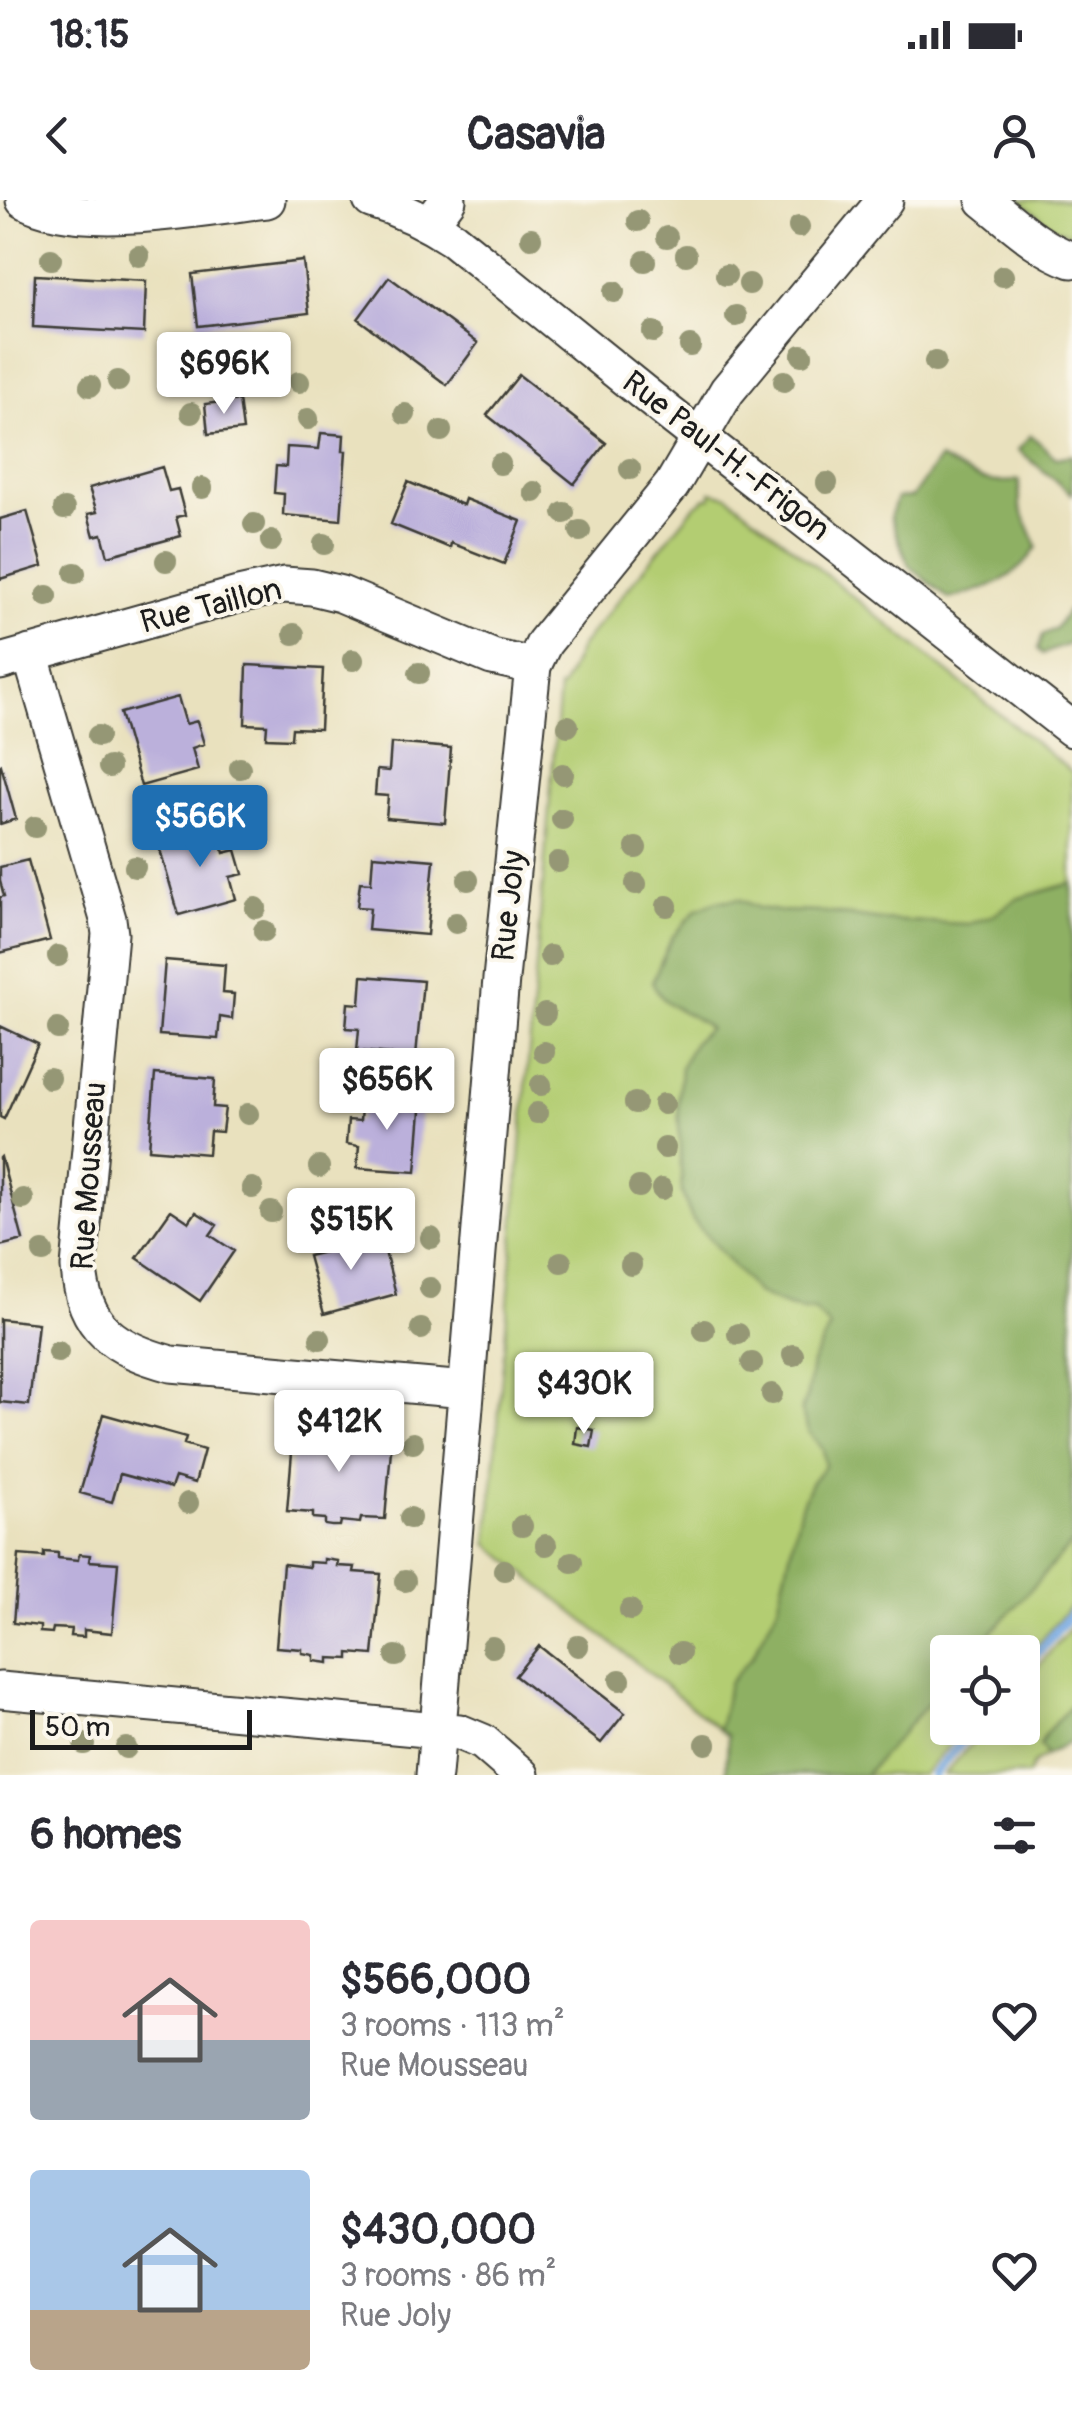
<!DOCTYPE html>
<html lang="en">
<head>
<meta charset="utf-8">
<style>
  :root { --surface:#fff; --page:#f7f7f7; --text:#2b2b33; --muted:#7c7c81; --accent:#1f6fb2 }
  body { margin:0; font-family:Pangolin,sans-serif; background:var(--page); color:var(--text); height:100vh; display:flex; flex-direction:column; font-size:38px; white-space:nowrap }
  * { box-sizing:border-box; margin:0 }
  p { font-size:32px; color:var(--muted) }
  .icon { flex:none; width:55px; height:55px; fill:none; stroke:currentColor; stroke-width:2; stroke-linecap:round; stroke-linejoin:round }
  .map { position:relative; height:1575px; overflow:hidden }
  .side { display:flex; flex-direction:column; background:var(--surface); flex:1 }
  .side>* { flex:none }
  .controls { position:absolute; left:930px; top:1435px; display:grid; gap:20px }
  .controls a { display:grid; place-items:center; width:110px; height:110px; border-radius:10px; background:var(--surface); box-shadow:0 5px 25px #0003; font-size:50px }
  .scale { position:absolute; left:30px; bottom:25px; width:222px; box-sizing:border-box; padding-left:10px; border:5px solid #1c1c1c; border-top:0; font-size:28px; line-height:35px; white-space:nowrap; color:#1c1c1c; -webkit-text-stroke:8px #fbf7ec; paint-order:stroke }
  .price { position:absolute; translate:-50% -85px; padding:0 22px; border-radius:10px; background:#fff; color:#222; font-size:32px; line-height:65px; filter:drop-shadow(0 2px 5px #0008) }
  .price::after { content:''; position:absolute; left:50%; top:60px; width:30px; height:22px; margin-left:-15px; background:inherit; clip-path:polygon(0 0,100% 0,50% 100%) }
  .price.selected { background:var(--accent); color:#fff }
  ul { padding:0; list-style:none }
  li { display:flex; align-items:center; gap:30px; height:250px; padding:0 30px }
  li span { display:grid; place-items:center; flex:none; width:280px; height:200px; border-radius:10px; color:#555 }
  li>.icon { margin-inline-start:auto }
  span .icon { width:120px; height:120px; fill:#fffc; stroke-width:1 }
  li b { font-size:42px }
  h2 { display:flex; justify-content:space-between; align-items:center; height:120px; padding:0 30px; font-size:42px }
  .status { display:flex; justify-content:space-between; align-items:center; height:70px; padding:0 50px; background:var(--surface); direction:ltr }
  .status svg { height:28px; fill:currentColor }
  header { display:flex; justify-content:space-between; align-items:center; height:130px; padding:0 30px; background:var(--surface); font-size:45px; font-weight:700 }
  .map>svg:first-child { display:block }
</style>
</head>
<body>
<div class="status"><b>18:15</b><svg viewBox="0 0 49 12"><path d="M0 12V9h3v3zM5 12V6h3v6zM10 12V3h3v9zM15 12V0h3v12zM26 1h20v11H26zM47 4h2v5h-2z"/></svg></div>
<header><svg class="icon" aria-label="back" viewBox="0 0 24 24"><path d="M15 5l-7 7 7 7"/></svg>Casavia<svg class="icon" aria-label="person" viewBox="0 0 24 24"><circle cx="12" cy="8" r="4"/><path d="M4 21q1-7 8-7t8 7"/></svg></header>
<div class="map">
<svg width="1072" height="1575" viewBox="0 0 1072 1575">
  <rect width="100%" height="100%" fill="#fbf7ec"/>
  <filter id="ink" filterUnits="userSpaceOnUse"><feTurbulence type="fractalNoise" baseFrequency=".01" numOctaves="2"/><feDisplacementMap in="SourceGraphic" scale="20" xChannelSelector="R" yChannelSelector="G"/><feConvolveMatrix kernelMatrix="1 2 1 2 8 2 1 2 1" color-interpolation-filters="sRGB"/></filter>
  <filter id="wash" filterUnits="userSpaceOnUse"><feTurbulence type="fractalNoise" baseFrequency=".0048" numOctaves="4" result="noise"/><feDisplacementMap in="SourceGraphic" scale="40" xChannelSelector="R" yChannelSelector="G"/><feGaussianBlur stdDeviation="2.25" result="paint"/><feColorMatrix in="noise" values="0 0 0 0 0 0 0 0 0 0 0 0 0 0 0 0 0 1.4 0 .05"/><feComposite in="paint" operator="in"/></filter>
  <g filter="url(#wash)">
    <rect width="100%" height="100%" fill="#e9e1be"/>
    <path fill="#b3cd72" stroke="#687447" stroke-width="2.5" d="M1018 0H1072V35L1058 30Z
      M711 292 728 296 1072 572V1404L1023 1461 1022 1452H948V1528H965L923 1575H726L728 1536 488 1344 559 488H562L581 446 694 307 706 298H711Z
      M1072 1426V1504L1046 1533 1040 1545 1047 1555 1033 1564 1028 1575H944L985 1528H1022L1023 1484Z"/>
    <path fill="#8eb064" stroke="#556640" stroke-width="2.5" d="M1031 235 1056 258 1072 255V294L1018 250Z
      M939 259C971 274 982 287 1019 280L1020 307 1037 347C1016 381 985 389 949 399L909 366 890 317 897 298 912 297Z
      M1068 410 1072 412V443L1043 454 1038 449 1043 435 1055 429Z
      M1072 683V1343L974 1452H948L947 1482 865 1575H726L728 1536 719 1529 729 1483 753 1455 778 1406 801 1306 811 1283 825 1266 823 1249 809 1233 801 1211 807 1195 812 1163 830 1127 814 1110H802L782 1104 757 1093 692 1019 682 993 678 903 681 867 693 843 709 828C688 809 666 812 652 782L672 738 697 709 717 701 739 699 759 708 777 711 825 712 881 720 969 724 994 715 1016 699Z
      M1072 1504V1540L1047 1555 1040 1545 1046 1533Z"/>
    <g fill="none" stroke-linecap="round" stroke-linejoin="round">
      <path stroke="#76a9e2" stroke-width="9" d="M1022 1471 1072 1413
        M933 1575 974 1528"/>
    </g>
    <g id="blocks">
      <path fill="#bbb0db" d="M303 61 309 113 198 126 192 74Z
        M35 75 146 81 144 133 33 127Z
        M389 77 478 143 447 185 358 119Z
        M519 175 606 243 574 284 487 215Z
        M239 200 243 230 208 234 205 204Z
        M321 233 344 235 343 251H346L341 320 283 315 284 294 274 293 276 266 286 267 287 247 319 249Z
        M162 267 169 291 178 289 185 315 176 317 181 336 108 356 102 334 94 336 88 314 97 312 89 288Z
        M408 282 463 305 465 299 521 321 504 364 451 343 450 348 391 324Z
        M27 311 43 366 0 379V319Z
        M247 465 323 469 320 529 292 528 291 539 266 538 267 525 245 524Z
        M178 497 186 524 197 521 204 544 192 548 198 570 141 586 120 513Z
        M391 543 451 548 445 623 386 618 388 596 375 595 377 570 389 571Z
        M1 565 16 619 0 624V566Z
        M217 626 224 653 236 650 243 674 230 677 236 699 179 715 158 643Z
        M373 655 434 660 427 735 368 730 370 708 357 707 360 682 371 683Z
        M28 660 50 740 0 753V697L4 696 0 681V667Z
        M165 760 225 765 223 793 234 794 232 819 220 817 218 839 159 835Z
        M362 776 423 781 416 856 357 851 359 829 346 828 348 803 360 804Z
        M0 826 38 844 4 919 0 917Z
        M155 874 215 879 213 907 225 908 222 932 210 931 208 954 149 949Z
        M362 893 422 898 416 972 357 968 359 946 346 944 348 920 360 921Z
        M1 957 23 1040 0 1046V958Z
        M171 1010 189 1022 196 1012 217 1025 210 1035 234 1051 200 1101 137 1058Z
        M350 1032 353 1043 381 1036 396 1094 324 1114 308 1056 329 1051 326 1038Z
        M0 1119 38 1123 29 1205 0 1202Z
        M103 1214 186 1237 184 1244 204 1250 195 1283 175 1277 171 1288 120 1274 112 1302 80 1293Z
        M335 1223 349 1224V1230L366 1231 365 1236 392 1238 385 1319 361 1318 360 1323 341 1321 340 1326H332L325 1325V1319L313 1318V1313L287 1311 294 1229 320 1230 321 1226 335 1228Z
        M577 1227 594 1230 591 1247 575 1244Z
        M44 1352 58 1353V1358L78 1360 79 1354 90 1355 89 1361 118 1363 112 1433 84 1430V1437L70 1436 71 1429 53 1428 52 1433 40 1432V1426L13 1423 19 1355 44 1357Z
        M324 1359 338 1361 337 1366 355 1367 354 1372 381 1374 373 1455 349 1453V1459L329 1458V1463L314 1461V1455L302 1453V1449L276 1447 283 1364 309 1367V1362L324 1363Z
        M539 1446 625 1513 601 1543 515 1476Z"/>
    </g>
  </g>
  <g filter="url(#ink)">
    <use href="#blocks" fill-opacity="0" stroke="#3b3a34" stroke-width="2.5"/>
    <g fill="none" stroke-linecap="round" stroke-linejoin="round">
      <defs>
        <path id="minor" d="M24 0C81 32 202 7 267 0
          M371 0C401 9 427 22 453 39L666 211 1072 529
          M984 0C1012 22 1038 48 1072 60
          M430 24 448 0
          M30 453 108 719 110 734 79 1067C83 1129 116 1149 171 1164L466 1190
          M0 462 238 395 284 385 312 387 341 394 492 457 533 466
          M0 1490 459 1532 483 1542 521 1575
          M434 1575 501 779 533 466 544 443 672 285 727 191 885 0"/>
      </defs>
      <use href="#minor" stroke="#3b3a34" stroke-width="39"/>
      <use href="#minor" stroke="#fff" stroke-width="35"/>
    </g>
    <g fill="#959775">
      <circle cx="638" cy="21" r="11"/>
      <circle cx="799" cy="27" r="11"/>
      <circle cx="667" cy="37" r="11"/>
      <circle cx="531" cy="38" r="11"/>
      <circle cx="686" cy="55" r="11"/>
      <circle cx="139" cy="56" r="11"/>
      <circle cx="51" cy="59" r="11"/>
      <circle cx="645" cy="61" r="11"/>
      <circle cx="726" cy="75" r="11"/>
      <circle cx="1003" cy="76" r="11"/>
      <circle cx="749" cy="84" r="11"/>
      <circle cx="614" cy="92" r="11"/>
      <circle cx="736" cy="116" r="11"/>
      <circle cx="653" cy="132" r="11"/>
      <circle cx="690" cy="146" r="11"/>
      <circle cx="802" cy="155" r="11"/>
      <circle cx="264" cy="162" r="11"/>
      <circle cx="935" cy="162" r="11"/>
      <circle cx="180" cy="165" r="11"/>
      <circle cx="118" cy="181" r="11"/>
      <circle cx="784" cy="181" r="11"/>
      <circle cx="299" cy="182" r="11"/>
      <circle cx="90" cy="186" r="11"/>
      <circle cx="191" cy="213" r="11"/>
      <circle cx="405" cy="214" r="11"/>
      <circle cx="308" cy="219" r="11"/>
      <circle cx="441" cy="231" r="11"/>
      <circle cx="500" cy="264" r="11"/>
      <circle cx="630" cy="269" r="11"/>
      <circle cx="827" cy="283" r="11"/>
      <circle cx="202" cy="288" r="11"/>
      <circle cx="534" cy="292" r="11"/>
      <circle cx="64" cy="309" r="11"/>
      <circle cx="564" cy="313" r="11"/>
      <circle cx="254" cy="324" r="11"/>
      <circle cx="580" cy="331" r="11"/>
      <circle cx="271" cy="341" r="11"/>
      <circle cx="324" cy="344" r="11"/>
      <circle cx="166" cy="361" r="11"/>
      <circle cx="75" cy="373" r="11"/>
      <circle cx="47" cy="396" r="11"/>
      <circle cx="294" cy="434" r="11"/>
      <circle cx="353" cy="460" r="11"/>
      <circle cx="419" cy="473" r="11"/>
      <circle cx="568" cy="526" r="11"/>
      <circle cx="98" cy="536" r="11"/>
      <circle cx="109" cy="567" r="11"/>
      <circle cx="240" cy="568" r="11"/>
      <circle cx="563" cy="574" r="11"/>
      <circle cx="562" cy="619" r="11"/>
      <circle cx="35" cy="627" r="11"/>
      <circle cx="636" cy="648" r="11"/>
      <circle cx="558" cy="662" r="11"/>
      <circle cx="135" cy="667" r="11"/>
      <circle cx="468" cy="680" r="11"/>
      <circle cx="636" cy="684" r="11"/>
      <circle cx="667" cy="706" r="11"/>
      <circle cx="256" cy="708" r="11"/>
      <circle cx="456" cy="723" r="11"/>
      <circle cx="264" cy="731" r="11"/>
      <circle cx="58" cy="756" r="11"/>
      <circle cx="550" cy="756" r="11"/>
      <circle cx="545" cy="814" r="11"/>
      <circle cx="58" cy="829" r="11"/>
      <circle cx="544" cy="852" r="11"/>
      <circle cx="49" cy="878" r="11"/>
      <circle cx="541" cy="885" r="11"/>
      <circle cx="635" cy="903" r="11"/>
      <circle cx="664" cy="904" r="11"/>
      <circle cx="537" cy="913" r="11"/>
      <circle cx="248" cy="914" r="11"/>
      <circle cx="665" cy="948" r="11"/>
      <circle cx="319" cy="967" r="11"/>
      <circle cx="639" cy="987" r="11"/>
      <circle cx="252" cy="988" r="11"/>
      <circle cx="662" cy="989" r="11"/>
      <circle cx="23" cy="999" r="11"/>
      <circle cx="271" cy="1012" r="11"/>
      <circle cx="431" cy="1038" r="11"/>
      <circle cx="43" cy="1052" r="11"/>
      <circle cx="561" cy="1062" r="11"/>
      <circle cx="631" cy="1065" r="11"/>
      <circle cx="430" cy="1088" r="11"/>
      <circle cx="421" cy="1129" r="11"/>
      <circle cx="704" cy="1130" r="11"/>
      <circle cx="738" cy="1134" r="11"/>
      <circle cx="320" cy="1139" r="11"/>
      <circle cx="58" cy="1152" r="11"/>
      <circle cx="793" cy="1155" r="11"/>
      <circle cx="752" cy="1163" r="11"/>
      <circle cx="772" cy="1194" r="11"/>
      <circle cx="413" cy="1243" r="11"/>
      <circle cx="188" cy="1303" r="11"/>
      <circle cx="410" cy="1318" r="11"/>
      <circle cx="522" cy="1326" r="11"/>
      <circle cx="546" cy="1345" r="11"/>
      <circle cx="572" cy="1362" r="11"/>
      <circle cx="504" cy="1370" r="11"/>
      <circle cx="405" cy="1381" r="11"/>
      <circle cx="630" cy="1410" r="11"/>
      <circle cx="578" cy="1446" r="11"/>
      <circle cx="492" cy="1447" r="11"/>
      <circle cx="680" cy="1453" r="11"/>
      <circle cx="396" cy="1456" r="11"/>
      <circle cx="620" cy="1480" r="11"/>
      <circle cx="84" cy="1544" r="11"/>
      <circle cx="706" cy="1544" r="11"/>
      <circle cx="126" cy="1548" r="11"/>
    </g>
  </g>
  <g text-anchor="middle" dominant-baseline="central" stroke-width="8" stroke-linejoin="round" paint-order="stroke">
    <g font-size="32" fill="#1c1c1c" stroke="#fbf7ec">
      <text transform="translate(726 256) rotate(38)">Rue Paul-H.-Frigon</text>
      <text transform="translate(211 406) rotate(-14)">Rue Taillon</text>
      <text transform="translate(509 706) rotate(-84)">Rue Joly</text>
      <text transform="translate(89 976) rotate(-86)">Rue Mousseau</text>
    </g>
  </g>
</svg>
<div class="controls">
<a><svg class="icon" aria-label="locate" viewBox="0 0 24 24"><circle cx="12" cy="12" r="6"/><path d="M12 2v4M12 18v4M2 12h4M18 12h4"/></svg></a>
</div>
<div class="scale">50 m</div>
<b class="price" style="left:224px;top:217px">$696K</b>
<b class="price selected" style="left:200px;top:670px">$566K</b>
<b class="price" style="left:387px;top:933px">$656K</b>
<b class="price" style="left:351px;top:1073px">$515K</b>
<b class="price" style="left:584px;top:1237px">$430K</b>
<b class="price" style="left:339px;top:1275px">$412K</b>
</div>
<section class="side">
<h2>6 homes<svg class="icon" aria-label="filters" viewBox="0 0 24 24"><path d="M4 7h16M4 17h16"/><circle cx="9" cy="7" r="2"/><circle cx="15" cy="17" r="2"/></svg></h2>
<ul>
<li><span style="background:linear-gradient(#f6c9c9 60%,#9aa5b1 0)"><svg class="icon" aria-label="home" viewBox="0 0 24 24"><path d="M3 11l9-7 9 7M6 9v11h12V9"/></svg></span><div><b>$566,000</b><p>3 rooms · 113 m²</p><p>Rue Mousseau</p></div><svg class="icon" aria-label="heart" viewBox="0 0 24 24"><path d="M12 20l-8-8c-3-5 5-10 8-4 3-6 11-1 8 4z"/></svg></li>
<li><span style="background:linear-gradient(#a9c7e8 70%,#b9a48a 0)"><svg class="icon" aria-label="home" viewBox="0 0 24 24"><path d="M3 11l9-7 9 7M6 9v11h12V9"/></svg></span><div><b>$430,000</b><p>3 rooms · 86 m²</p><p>Rue Joly</p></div><svg class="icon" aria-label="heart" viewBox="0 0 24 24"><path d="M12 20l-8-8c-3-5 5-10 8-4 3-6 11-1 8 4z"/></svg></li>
</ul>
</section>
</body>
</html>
